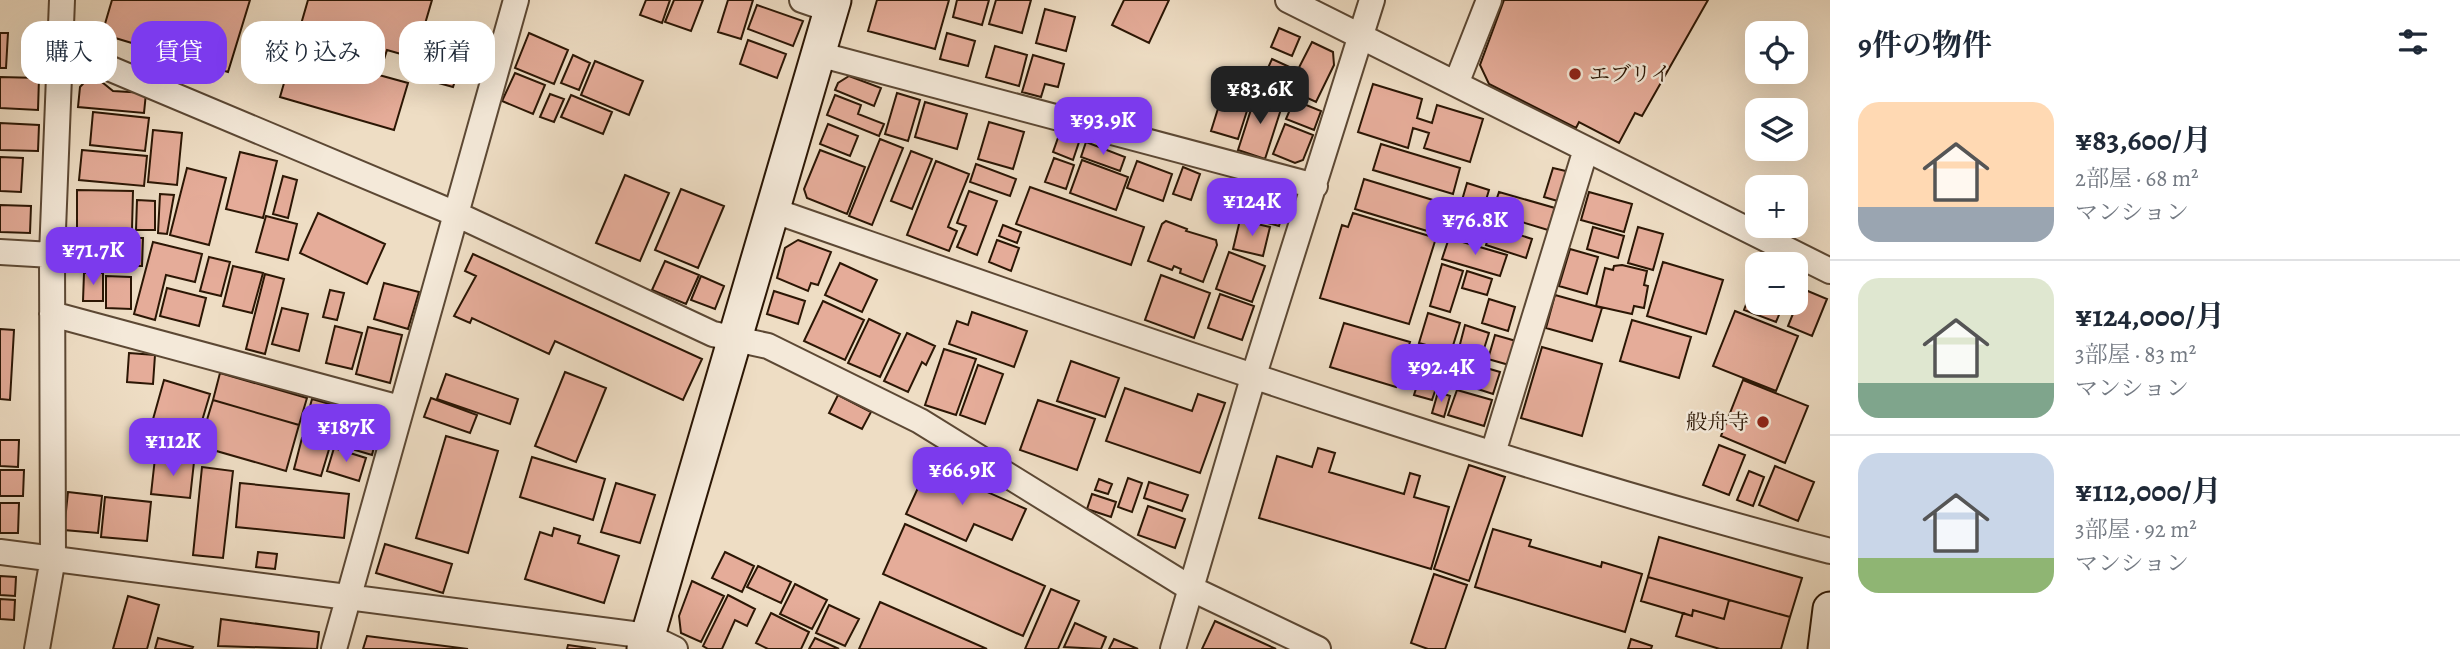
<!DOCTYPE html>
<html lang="ja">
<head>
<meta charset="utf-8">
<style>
  :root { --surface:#fff; --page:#f2f2f3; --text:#1f2937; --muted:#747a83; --line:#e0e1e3; --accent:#7c3aed }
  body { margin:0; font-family:Alegreya,"Noto Serif JP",serif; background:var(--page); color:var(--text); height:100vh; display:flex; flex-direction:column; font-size:26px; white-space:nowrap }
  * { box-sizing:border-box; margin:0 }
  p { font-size:23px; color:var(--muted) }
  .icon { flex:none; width:38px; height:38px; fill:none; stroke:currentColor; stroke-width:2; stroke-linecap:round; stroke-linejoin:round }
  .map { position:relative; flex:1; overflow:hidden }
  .details { display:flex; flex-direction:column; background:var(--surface); width:630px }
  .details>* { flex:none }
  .banner { position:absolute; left:21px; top:21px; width:665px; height:63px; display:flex; gap:14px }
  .buttons { position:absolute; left:1745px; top:21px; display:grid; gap:14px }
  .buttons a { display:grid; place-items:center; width:63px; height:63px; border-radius:14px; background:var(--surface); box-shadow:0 7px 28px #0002; font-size:35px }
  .price { position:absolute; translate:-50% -60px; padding:0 16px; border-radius:14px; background:var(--accent); color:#fff; font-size:23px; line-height:46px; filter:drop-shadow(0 2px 4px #0008) }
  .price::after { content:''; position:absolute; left:50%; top:42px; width:21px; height:16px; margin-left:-10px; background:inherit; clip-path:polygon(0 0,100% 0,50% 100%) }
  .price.active { background:#222; color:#fff }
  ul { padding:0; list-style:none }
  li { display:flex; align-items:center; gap:21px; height:175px; padding:0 28px }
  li+li { border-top:2px solid var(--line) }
  li span { display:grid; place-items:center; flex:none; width:196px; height:140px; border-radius:21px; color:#555 }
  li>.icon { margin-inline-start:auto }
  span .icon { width:84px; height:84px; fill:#fffc; stroke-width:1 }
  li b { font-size:30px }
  h2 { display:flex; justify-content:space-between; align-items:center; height:84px; padding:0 28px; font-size:30px }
  .chip { padding:0 24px; border-radius:21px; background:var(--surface); box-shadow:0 7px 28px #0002; font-size:24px; line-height:63px }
  .chip.active { background:var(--accent); color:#fff }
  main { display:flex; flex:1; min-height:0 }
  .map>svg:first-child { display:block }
</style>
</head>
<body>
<main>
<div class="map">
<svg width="1830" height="649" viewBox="0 0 1830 649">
  <rect width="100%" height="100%" fill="#eeddc4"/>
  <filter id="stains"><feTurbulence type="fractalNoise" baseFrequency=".00286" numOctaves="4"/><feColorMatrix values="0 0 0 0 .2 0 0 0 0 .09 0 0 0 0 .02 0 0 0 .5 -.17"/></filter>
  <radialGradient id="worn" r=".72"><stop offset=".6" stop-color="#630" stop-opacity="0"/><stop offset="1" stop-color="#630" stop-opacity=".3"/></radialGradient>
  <path fill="#e5ac99" stroke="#2b1604" stroke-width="2" d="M112 0H250L228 72 102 34Z
    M308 0H432L415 58 387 50 379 75 408 83 394 130 280 97Z
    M646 0H670L662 23 640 15Z
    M674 0H703L691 31 665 22Z
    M728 0H753L741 39 718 32Z
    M877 0H949L935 49 868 31Z
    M957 0H989L982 25 953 17Z
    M996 0H1031L1022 33 989 24Z
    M1124 0H1169L1149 43 1112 25Z
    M1504 0H1708L1642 116 1635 113 1619 143 1579 122 1576 128 1489 84 1480 65Z
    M757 5 803 21 793 46 748 29Z
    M1045 9 1075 17 1066 51 1036 43Z
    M1279 28 1300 37 1292 56 1271 47Z
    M0 33H8L6 68H0Z
    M529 33 568 50 554 84 515 68Z
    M947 33 975 41 968 66 940 59Z
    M748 40 786 54 777 78 740 64Z
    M1312 42 1333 52 1334 65 1316 102 1288 89Z
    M995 46 1027 55 1019 86 986 77Z
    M573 55 590 63 579 90 561 83Z
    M1033 55 1064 64 1058 87 1045 84 1041 97 1022 92Z
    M410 58 458 72 453 87 406 74Z
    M1272 59 1294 69 1280 100 1258 90Z
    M595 61 643 81 629 115 581 95Z
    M515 73 545 85 533 114 502 101Z
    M92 74 113 91 146 93 144 113 78 107 80 87Z
    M849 76 881 88 874 106 835 90 838 83Z
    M0 77 39 78 38 110 0 108Z
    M1226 83 1253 92 1238 139 1211 131Z
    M1373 84 1422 99 1417 118 1432 123 1437 105 1483 119 1470 162 1424 148 1429 133 1413 128 1408 148 1358 132Z
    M897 93 920 100 908 141 885 134Z
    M550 94 564 99 554 122 540 117Z
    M1256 94 1283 103 1265 159 1238 150Z
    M571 95 612 112 603 134 561 117Z
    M835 95 861 105 858 114 884 124 879 136 827 115Z
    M1294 100 1321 111 1314 130 1286 119Z
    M925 102 967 114 957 149 915 137Z
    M93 112 149 118 145 151 90 145Z
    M989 122 1024 132 1013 169 978 159Z
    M0 123 39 125 38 151 0 150Z
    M828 124 858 136 850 156 820 144Z
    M1285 124 1313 135 1303 160 1295 163 1273 154Z
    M153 130 182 133 177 185 148 182Z
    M1059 135 1079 142 1073 160 1053 152Z
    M880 139 903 148 872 225 849 216Z
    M1086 142 1125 157 1120 171 1081 157Z
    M1381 144 1460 168 1453 194 1373 170Z
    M82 150 147 156 144 186 79 180Z
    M820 150 865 167 847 214 807 198 804 189Z
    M911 151 932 159 912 209 891 201Z
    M240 152 277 161 263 218 226 209Z
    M0 157 23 158 21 192 0 191Z
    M1054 158 1074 165 1066 189 1045 182Z
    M1082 160 1128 177 1116 210 1070 193Z
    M936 161 969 174 948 227 957 231 949 251 907 235Z
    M1137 161 1172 174 1163 201 1127 188Z
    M976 164 1016 179 1010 196 970 182Z
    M1183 167 1200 174 1191 200 1173 194Z
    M187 168 226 178 209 245 170 235Z
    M1553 168 1570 172 1561 202 1544 197Z
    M625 175 669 193 640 261 596 243Z
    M283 176 297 180 288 218 273 214Z
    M1364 179 1446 204 1437 234 1355 209Z
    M1224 181 1233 182 1226 206 1218 204Z
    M1240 183 1281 194 1279 204 1285 205 1279 226 1231 213Z
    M1467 183 1489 190 1480 220 1458 214Z
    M1030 187 1144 227 1131 265 1016 224Z
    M681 189 724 206 698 268 655 250Z
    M77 190 133 191 132 229H77Z
    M969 191 997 201 977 255 957 247 966 226 957 223Z
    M1499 192 1555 208 1548 230 1492 213Z
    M1589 192 1632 204 1624 232 1581 220Z
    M160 194 174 195 167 234 158 233Z
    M137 200 155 201V230H136Z
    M0 205 31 206 30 233 0 232Z
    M318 213 385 244 367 284 300 253Z
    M1353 213 1436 238 1409 324 1320 298 1342 225 1348 227Z
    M266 216 297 224 288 260 256 252Z
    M1240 220 1270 227 1263 256 1233 249Z
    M1166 221 1187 229 1186 231 1216 240 1217 245 1203 282 1180 273 1181 269 1174 266 1172 270 1148 261 1162 224Z
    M1003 225 1021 232 1017 243 999 236Z
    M1492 226 1532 239 1526 258 1486 245Z
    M1593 227 1624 236 1618 258 1587 249Z
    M1638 227 1663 234 1653 270 1628 263Z
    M115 238H143L142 266H115Z
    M1449 238 1507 255 1500 276 1442 259Z
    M81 240H110V264H81Z
    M798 240 831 252 818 285 811 283 808 291 777 278 785 248Z
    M997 240 1019 248 1011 271 989 262Z
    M153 242 202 254 195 282 166 275 155 320 134 314Z
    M1570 249 1598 257 1587 294 1559 286Z
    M1229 252 1265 266 1252 302 1216 289Z
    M473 254 702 359 683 400 555 341 549 354 472 318 470 323 454 316 476 276 465 271Z
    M209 257 230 262 221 296 200 291Z
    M665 261 699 275 686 304 652 290Z
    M1663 262 1723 280 1706 334 1647 316Z
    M840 263 877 280 862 312 825 295Z
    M1442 264 1463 271 1450 312 1430 306Z
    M1622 265 1647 271 1644 285 1648 286 1644 308 1634 306 1632 314 1596 306 1605 268 1613 270 1614 266Z
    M233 266 263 273 252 313 223 306Z
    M1467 271 1492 279 1487 295 1462 288Z
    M84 273H103V301H83Z
    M265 274 284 279 265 354 246 349Z
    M1161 275 1210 293 1194 338 1145 320Z
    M106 276 131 277V309L106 308Z
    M701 276 724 286 715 309 691 300Z
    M1757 276V303H1784L1776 322 1744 310Z
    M384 283 419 292 408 329 374 319Z
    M167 288 206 298 199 326 160 316Z
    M1803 289 1827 299 1812 336 1788 326Z
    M330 290 344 293 337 320 323 317Z
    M774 291 805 301 798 324 767 314Z
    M1220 294 1254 306 1242 340 1208 328Z
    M1555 295 1602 308 1592 341 1546 328Z
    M1489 299 1515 307 1508 331 1482 323Z
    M823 301 864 320 845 360 804 341Z
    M282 308 308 314 299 351 272 344Z
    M1735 311 1798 336 1776 391 1713 366Z
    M972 312 1027 331 1014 367 949 344 957 321 968 325Z
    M1428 313 1460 323 1451 352 1419 343Z
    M869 319 900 334 880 377 848 363Z
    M1632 320 1691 337 1679 378 1620 361Z
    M1344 323 1410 342 1396 387 1330 367Z
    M1465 325 1489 333 1482 355 1459 348Z
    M335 326 362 333 352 369 326 363Z
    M368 327 402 335 390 383 356 374Z
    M0 329 14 330 10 400 0 399Z
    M907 333 935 346 926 365 922 362 908 392 884 381Z
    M1495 335 1516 341 1509 365 1488 359Z
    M1542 347 1602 364 1582 436 1521 418Z
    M944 349 976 359 956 415 925 405Z
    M1419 350 1449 359 1442 381 1412 372Z
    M129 353 155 355 153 384 127 382Z
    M1459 360 1500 372 1493 394 1453 381Z
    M1071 361 1119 378 1105 417 1057 401Z
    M978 365 1003 374 985 424 960 415Z
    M565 372 606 388 576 462 535 446Z
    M220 373 307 398 299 425 213 400Z
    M446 374 518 399 510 424 437 399Z
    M1419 379 1437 385 1432 400 1414 395Z
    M164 380 210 394 193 451 148 437Z
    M1743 380 1808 406 1785 463 1721 436Z
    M1125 388 1192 411 1198 394 1225 403 1200 473 1106 441Z
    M1457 390 1492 400 1484 426 1448 415Z
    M1438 392 1450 396 1444 417 1432 413Z
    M838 395 871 412 862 429 829 413Z
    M431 398 477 415 470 433 424 417Z
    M312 399 351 410 341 443 303 432Z
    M213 400 299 425 286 471 199 446Z
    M1038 400 1095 419 1077 470 1020 450Z
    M355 413 372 418 378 431 372 455 345 447Z
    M446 436 498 451 468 553 416 538Z
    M302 438 330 446 321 476 294 469Z
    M0 440H19L18 467 0 466Z
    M1719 445 1745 455 1729 495 1703 485Z
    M334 448 366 458 359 481 327 471Z
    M1318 448 1335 453 1329 472 1404 494 1410 473 1420 476 1414 497 1449 507 1431 569 1259 518 1277 456 1312 467Z
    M532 457 605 479 593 520 520 497Z
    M155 458 194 462 190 498 151 494Z
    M1469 465 1505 477 1469 581 1434 569Z
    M928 466 1026 509 1012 540 974 524 966 541 906 514Z
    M1775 466 1814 482 1798 521 1759 505Z
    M202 467 233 471 223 558 193 555Z
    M0 470H24L23 496H0Z
    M1749 471 1764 477 1753 506 1737 500Z
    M1128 478 1142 483 1132 512 1118 507Z
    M1099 479 1112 484 1108 494 1095 490Z
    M1149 482 1188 495 1182 511 1144 498Z
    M240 483 349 494 344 538 236 527Z
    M616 483 655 495 640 543 601 532Z
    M68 492 102 496 98 533 64 530Z
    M1092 494 1116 502 1111 517 1087 509Z
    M105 497 151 502 147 541 101 537Z
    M0 503H19L18 533H0Z
    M1148 506 1185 519 1175 548 1138 535Z
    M905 524 1045 586 1023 636 883 574Z
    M554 528 580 536 578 543 619 556 604 603 525 579 540 532 552 536Z
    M1493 529 1531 540 1529 546 1601 567 1602 562 1642 574 1625 632 1475 587Z
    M1659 537 1802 578 1790 617 1648 577Z
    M385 544 452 564 443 593 376 573Z
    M258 552 277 554 275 569 256 567Z
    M725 552 754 566 742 592 712 578Z
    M758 566 791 582 781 603 747 587Z
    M1434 574 1467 585 1445 649H1428L1411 643Z
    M0 576 16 577 15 596 0 595Z
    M1648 577 1729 600 1724 619 1693 610 1692 616 1641 601Z
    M692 581 724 596 701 642 681 633 679 616Z
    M795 584 827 600 812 629 780 614Z
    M1051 589 1079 601 1058 649H1025Z
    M728 595 755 609 747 626 735 620 722 649H708L703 646Z
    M128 596 159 605 147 649H113Z
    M0 599 15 600 14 620 0 619Z
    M1729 600 1790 617 1781 649H1720L1676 636 1683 613 1692 616 1693 610 1724 619Z
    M880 602 987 649H859Z
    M829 605 859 619 845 646 816 633Z
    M771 613 809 632 801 649H768L756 643Z
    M221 619 319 632 317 649 218 646Z
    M1215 621 1276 649H1202Z
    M1075 623 1106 637 1101 649 1064 647Z
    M367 636 468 649H363Z
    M158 638 193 647 192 649H155Z
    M815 638 839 649H809Z
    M1114 639 1138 649H1109Z
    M1631 639 1652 646 1651 649H1628Z
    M568 645 596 649H567Z"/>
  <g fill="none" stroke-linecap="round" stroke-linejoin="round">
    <defs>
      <path id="street" d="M802 0 831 10
        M1288 0 1830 271
        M61 48 456 214 713 334 768 346 920 421 1190 588 1318 649
        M818 54 1315 186
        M1456 84 1489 0
        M772 210C1122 332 1471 457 1830 551
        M0 252 52 255
        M52 314 400 408
        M1493 453 1586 149
        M0 552 648 636 675 649
        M37 649 53 558 52 255 62 0
        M334 649 516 0
        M1173 649 1253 378 1372 0"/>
      <path id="secondary" d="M644 649 834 0
        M1825 649 1830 609"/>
    </defs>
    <use href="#street" stroke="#5c4834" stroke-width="28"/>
    <use href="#secondary" stroke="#2b1604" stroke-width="37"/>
    <use href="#street" stroke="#f4e9d9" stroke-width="24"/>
    <use href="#secondary" stroke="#f4e9d9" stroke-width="33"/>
  </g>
  <g fill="#8f2418" stroke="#f4e9d9" stroke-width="2.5">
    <circle cx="1575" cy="74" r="7"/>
    <circle cx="1763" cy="422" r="7"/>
  </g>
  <g text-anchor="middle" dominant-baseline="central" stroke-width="5" stroke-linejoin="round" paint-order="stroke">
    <g font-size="21" fill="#2b1604" stroke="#f4e9d9" text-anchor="start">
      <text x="1589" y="74">エブリイ</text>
      <text x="1749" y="422" text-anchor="end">般舟寺</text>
    </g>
  </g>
  <rect width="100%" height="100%" filter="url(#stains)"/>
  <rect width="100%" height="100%" fill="url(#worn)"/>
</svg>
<div class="buttons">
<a><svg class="icon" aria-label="locate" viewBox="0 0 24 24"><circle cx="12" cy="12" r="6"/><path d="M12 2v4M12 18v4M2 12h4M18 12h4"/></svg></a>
<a><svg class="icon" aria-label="layers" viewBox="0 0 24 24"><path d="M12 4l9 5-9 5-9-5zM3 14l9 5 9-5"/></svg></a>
<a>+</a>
<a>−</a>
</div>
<b class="price active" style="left:1260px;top:126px">¥83.6K</b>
<b class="price" style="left:1103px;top:157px">¥93.9K</b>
<b class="price" style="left:1252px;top:238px">¥124K</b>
<b class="price" style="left:1475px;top:257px">¥76.8K</b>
<b class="price" style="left:93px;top:287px">¥71.7K</b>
<b class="price" style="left:1441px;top:404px">¥92.4K</b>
<b class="price" style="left:346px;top:464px">¥187K</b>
<b class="price" style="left:173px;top:478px">¥112K</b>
<b class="price" style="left:962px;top:507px">¥66.9K</b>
<div class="banner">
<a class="chip">購入</a>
<a class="chip active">賃貸</a>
<a class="chip">絞り込み</a>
<a class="chip">新着</a>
</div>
</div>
<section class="details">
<h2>9件の物件<svg class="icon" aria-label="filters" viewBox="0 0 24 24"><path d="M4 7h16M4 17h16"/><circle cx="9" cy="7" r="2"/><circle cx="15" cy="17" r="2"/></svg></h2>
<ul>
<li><span style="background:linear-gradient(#ffd9b3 75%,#9aa5b1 0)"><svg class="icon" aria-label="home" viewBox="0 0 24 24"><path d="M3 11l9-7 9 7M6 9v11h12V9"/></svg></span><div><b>¥83,600/月</b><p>2部屋 · 68 m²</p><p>マンション</p></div></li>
<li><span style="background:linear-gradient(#dfe7d0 75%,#7fa58c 0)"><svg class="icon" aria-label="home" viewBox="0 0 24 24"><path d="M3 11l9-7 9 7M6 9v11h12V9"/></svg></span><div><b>¥124,000/月</b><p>3部屋 · 83 m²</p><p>マンション</p></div></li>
<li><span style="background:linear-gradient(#c9d6e8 75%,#8fb573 0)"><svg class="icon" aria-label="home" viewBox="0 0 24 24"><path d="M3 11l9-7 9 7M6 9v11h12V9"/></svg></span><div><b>¥112,000/月</b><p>3部屋 · 92 m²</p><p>マンション</p></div></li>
</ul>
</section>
</main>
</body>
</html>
